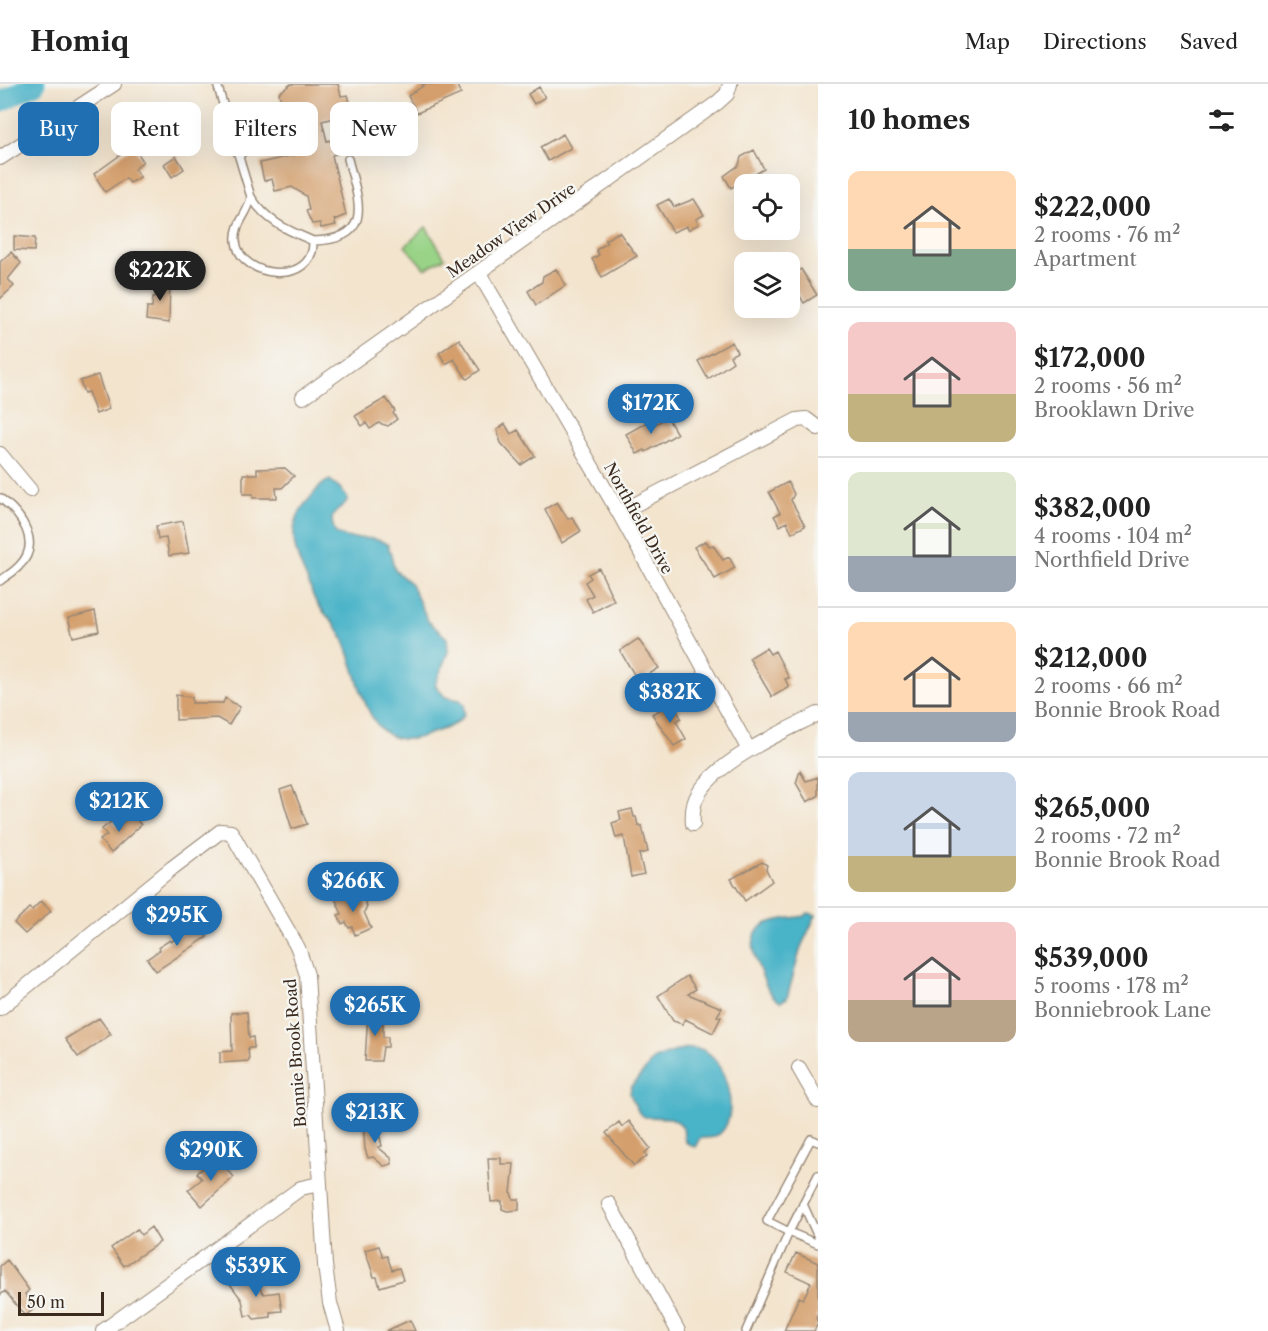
<!DOCTYPE html>
<html lang="en">
<head>
<meta charset="utf-8">
<style>
  :root { --surface:#fff; --page:#f2f2f2; --text:#222; --muted:#767676; --line:#e0e0e0; --accent:#1f6fb2 }
  body { margin:0; font-family:"Libre Caslon Text",serif; background:var(--page); color:var(--text); height:100vh; display:flex; flex-direction:column; font-size:22px; white-space:nowrap }
  * { box-sizing:border-box; margin:0 }
  p { font-size:20px; color:var(--muted) }
  .icon { flex:none; width:33px; height:33px; fill:none; stroke:currentColor; stroke-width:2; stroke-linecap:round; stroke-linejoin:round }
  .map { position:relative; flex:1; overflow:hidden }
  .sheet { display:flex; flex-direction:column; background:var(--surface); width:450px }
  .sheet>* { flex:none }
  .top-card { position:absolute; left:18px; top:18px; width:570px; height:54px; display:flex; gap:12px }
  .fabs { position:absolute; left:734px; top:90px; display:grid; gap:12px }
  .fabs a { display:grid; place-items:center; width:66px; height:66px; border-radius:12px; background:var(--surface); box-shadow:0 6px 24px #0002; font-size:30px }
  .scale { position:absolute; left:18px; bottom:15px; width:86px; box-sizing:border-box; padding-left:6px; border:3px solid #3b2a1e; border-top:0; font-size:16px; line-height:21px; white-space:nowrap; color:#3b2a1e; -webkit-text-stroke:4px #f6f6f2; paint-order:stroke }
  .price { position:absolute; translate:-50% -51px; padding:0 14px; border-radius:21px; background:var(--accent); color:#fff; font-size:20px; line-height:39px; filter:drop-shadow(0 2px 3px #0008) }
  .price::after { content:''; position:absolute; left:50%; top:36px; width:18px; height:14px; margin-left:-9px; background:inherit; clip-path:polygon(0 0,100% 0,50% 100%) }
  .price.active { background:#222; color:#fff }
  ul { padding:0; list-style:none }
  li { display:flex; align-items:center; gap:18px; height:150px; padding:0 30px }
  li+li { border-top:2px solid var(--line) }
  li span { display:grid; place-items:center; flex:none; width:168px; height:120px; border-radius:12px; color:#555 }
  li>.icon { margin-inline-start:auto }
  span .icon { width:72px; height:72px; fill:#fffc; stroke-width:1 }
  li b { font-size:26px }
  h2 { display:flex; justify-content:space-between; align-items:center; height:72px; padding:0 30px; font-size:26px }
  .tag { padding:0 21px; border-radius:12px; background:var(--surface); box-shadow:0 6px 24px #0002; font-size:21px; line-height:54px }
  .tag.active { background:var(--accent); color:#fff }
  header { display:flex; align-items:center; gap:36px; box-sizing:border-box; height:84px; padding:0 30px; background:var(--surface); border-bottom:2px solid var(--line) }
  header strong { font-size:28px }
  nav { display:flex; gap:33px; margin-inline-start:auto; font-size:21px }
  main { display:flex; flex:1; min-height:0 }
  .map>svg:first-child { display:block }
</style>
</head>
<body>
<header>
<strong>Homiq</strong>
<nav><a>Map</a><a>Directions</a><a>Saved</a></nav>
</header>
<main>
<div class="map">
<svg width="818" height="1247" viewBox="0 0 818 1247">
  <rect width="100%" height="100%" fill="#f6f6f2"/>
  <filter id="ink" filterUnits="userSpaceOnUse"><feTurbulence type="fractalNoise" baseFrequency=".0167" numOctaves="2"/><feDisplacementMap in="SourceGraphic" scale="12" xChannelSelector="R" yChannelSelector="G"/><feConvolveMatrix kernelMatrix="1 2 1 2 8 2 1 2 1" color-interpolation-filters="sRGB"/></filter>
  <filter id="wash" filterUnits="userSpaceOnUse"><feTurbulence type="fractalNoise" baseFrequency=".008" numOctaves="4" result="noise"/><feDisplacementMap in="SourceGraphic" scale="24" xChannelSelector="R" yChannelSelector="G"/><feGaussianBlur stdDeviation="1.35" result="paint"/><feColorMatrix in="noise" values="0 0 0 0 0 0 0 0 0 0 0 0 0 0 0 0 0 1.4 0 .05"/><feComposite in="paint" operator="in"/></filter>
  <g filter="url(#wash)">
    <rect width="100%" height="100%" fill="#f3e4ce"/>
    <path fill="#98d387" stroke="#6a7e52" stroke-width="1.5" d="M426 143 445 174 425 185 405 162Z"/>
    <path fill="#4ab3c8" stroke="#426e73" stroke-width="1.5" d="M330 396 340 404 348 415C340 430 325 426 336 449 352 460 370 448 388 461L395 486 411 500 428 537 447 554 448 568 435 601 445 613 460 616 464 620V631C456 643 442 645 429 650 361 679 362 584 339 547 333 537 323 529 317 519 313 514 312 508 310 502 296 472 282 443 310 414 315 408 322 398 330 396Z
      M808 829 816 831 801 863 787 914 780 918C768 910 765 899 760 887 741 840 765 837 805 832Z
      M682 965C689 964 698 963 705 967 728 979 743 1041 714 1053 710 1054 704 1054 700 1054L695 1063 685 1058 683 1044 678 1038 671 1034 645 1033 639 1029 630 1010 631 1003 654 975Z"/>
    <g fill="none" stroke-linecap="round" stroke-linejoin="round">
      <path stroke="#4ab3c8" stroke-width="21" d="M0 18 35 0"/>
    </g>
    <g id="blocks">
      <path fill="#d49f6c" d="M291 0H338L341 12 348 11 353 30 322 37 327 57 341 54 346 68 332 71 346 131 334 136 336 141 321 144 320 139 312 140 306 127 309 126 306 112 292 103 275 107 272 95 264 97 260 79 294 71 288 44 285 42 270 45 267 33 284 29 279 9Z
        M422 0H456L461 10 417 29 408 12 423 2Z
        M539 3 545 13 534 20 528 10Z
        M563 50 571 64 548 77 540 63Z
        M133 62 143 77 135 85 140 93 130 99 126 94 105 108 94 90Z
        M754 66 764 85 731 104 724 92 739 81 741 73Z
        M176 72 184 85 172 93 164 80Z
        M669 115 674 123 694 115 704 131 696 135 699 140 688 146 687 142 673 148 657 121Z
        M619 148 637 172 602 193 592 175 599 171 596 166 607 159 605 156Z
        M14 152 35 154 34 167 14 166Z
        M11 168 21 179 8 195 14 202 0 215V178Z
        M556 185 566 201 536 221 528 207 542 198 543 192Z
        M801 185 817 211 804 219 789 193Z
        M156 193H170L169 239 146 236 147 223H152L153 213H155Z
        M459 255 480 286 467 295 454 275 446 280 439 269Z
        M732 258 737 268 730 272 733 278 708 295 698 277Z
        M98 291 109 325 96 330 88 308 84 309 80 297Z
        M386 314 395 327 393 329 397 335 388 342 379 339 370 345 366 339 362 342 355 332Z
        M667 333 677 350 646 368 645 366 637 370 626 350 651 336 654 341Z
        M505 340 511 350 518 346 535 372 521 381 501 359 497 346Z
        M285 384 294 392 282 404H276L277 414H253V410H243V390H257V385Z
        M788 398 794 410 791 416 805 442 792 449 787 438 780 442 774 432 780 429 769 408Z
        M557 418 568 435 572 433 581 447 562 459 545 425Z
        M183 437 189 469 169 472 166 454 158 455 156 442Z
        M706 457 709 462 713 461 723 476 729 473 735 484 715 495 694 463Z
        M599 484 614 517 593 528 586 515 593 511 585 498 591 494 588 490Z
        M95 527 99 547 73 553 68 534Z
        M638 555 659 584 638 597 620 567Z
        M766 564 770 570 775 567 789 594 785 595 789 603 772 613 749 574Z
        M176 611 192 613V619H223L225 614 240 623 229 641 217 634 176 636Z
        M673 619 681 634 676 637 686 655 674 662 652 630Z
        M800 687 806 697 818 693V712L807 718 796 699Z
        M292 702 307 740 292 745 280 706Z
        M632 725 634 733H636L638 741 642 742 648 768 639 770 644 790 631 793 624 752 616 754 612 739 621 736 619 728Z
        M132 730 141 741 111 769 100 756 107 751 102 745 112 737 117 743Z
        M762 778 767 781 766 785 772 797 745 817 731 795Z
        M350 786 358 802 344 808 337 792Z
        M339 809 364 816 367 823 364 828 371 844 355 851 352 843 349 844 346 838 342 840 338 831 342 830 334 812Z
        M41 817 51 827 25 850 14 839 29 824 32 826Z
        M196 838 207 853 156 887 147 875 160 866 159 863 170 856 171 858Z
        M687 892 696 905 688 910 722 924 717 932 721 933 713 949 685 935 682 940 673 937 658 912Z
        M247 928 249 954 253 953 254 964H248L249 977 220 979V968L232 967 231 929Z
        M368 928H383V953H388V963H383L381 977H365Z
        M99 934 111 950 78 973 65 955Z
        M376 1037 382 1062 378 1063 391 1074 392 1080 384 1082 373 1073 368 1074 365 1065 363 1038Z
        M629 1037 650 1064 645 1069 647 1072 634 1082 606 1049 619 1038 622 1043Z
        M216 1074 234 1093 202 1122 188 1106 202 1095 197 1089Z
        M488 1074H501V1080H514L511 1109 513 1115H519V1126L507 1127 502 1125V1117L491 1118Z
        M151 1143 160 1158 124 1182 111 1164 137 1145 141 1151Z
        M379 1162 383 1173 387 1172 392 1186 399 1184 403 1196 380 1203 377 1193H374L365 1166Z
        M796 1169 818 1179V1229L816 1234 818 1239 814 1247H784L799 1213 803 1215 811 1199 787 1188Z
        M7 1176 29 1206 25 1210 35 1224 25 1232 5 1207 0 1211V1182Z
        M248 1188 264 1210 279 1208 282 1227 270 1228 271 1233 254 1235 251 1231 245 1232 242 1216 230 1200Z
        M410 1236 415 1247H386Z"/>
    </g>
  </g>
  <g filter="url(#ink)">
    <use href="#blocks" fill-opacity="0" stroke="#978776" stroke-width="1.5"/>
    <g fill="none" stroke-linecap="round" stroke-linejoin="round">
      <defs>
        <path id="service" d="M217 0 251 113C267 138 287 146 313 157 315 203 239 195 236 157 234 139 249 130 251 113
          M226 24 251 32C259 51 250 58 239 73
          M313 157C375 156 359 118 348 75
          M0 414C20 429 43 459 19 482 14 488 6 492 0 497
          M818 1091 789 1148 818 1160
          M803 1120 818 1153
          M746 1247 789 1148 767 1137 811 1055 818 1058"/>
        <path id="minor" d="M0 74 114 0
          M479 189 619 429 749 666
          M303 313 717 19 727 10 730 0
          M0 370 30 406
          M619 429 797 336 806 335 818 344
          M693 740C692 729 693 718 699 709 720 675 783 648 818 630
          M0 924 172 784 221 747 231 748 298 864 307 891 325 1181 330 1219 338 1247
          M799 984 818 1017
          M609 1120 678 1247
          M103 1247 301 1104 319 1100"/>
      </defs>
      <use href="#service" stroke="#978776" stroke-width="10"/>
      <use href="#minor" stroke="#978776" stroke-width="16"/>
      <use href="#service" stroke="#fff" stroke-width="7"/>
      <use href="#minor" stroke="#fff" stroke-width="14"/>
    </g>
  </g>
  <g text-anchor="middle" dominant-baseline="central" stroke-width="4.5" stroke-linejoin="round" paint-order="stroke">
    <g font-size="16" fill="#3b2a1e" stroke="#f6f6f2">
      <text transform="translate(511 146) rotate(-35)">Meadow View Drive</text>
      <text transform="translate(639 434) rotate(61)">Northfield Drive</text>
      <text transform="translate(295 969) rotate(-94)">Bonnie Brook Road</text>
    </g>
  </g>
</svg>
<div class="fabs">
<a><svg class="icon" aria-label="locate" viewBox="0 0 24 24"><circle cx="12" cy="12" r="6"/><path d="M12 2v4M12 18v4M2 12h4M18 12h4"/></svg></a>
<a><svg class="icon" aria-label="layers" viewBox="0 0 24 24"><path d="M12 4l9 5-9 5-9-5zM3 14l9 5 9-5"/></svg></a>
</div>
<div class="scale">50 m</div>
<b class="price active" style="left:160px;top:218px">$222K</b>
<b class="price" style="left:651px;top:351px">$172K</b>
<b class="price" style="left:670px;top:640px">$382K</b>
<b class="price" style="left:119px;top:749px">$212K</b>
<b class="price" style="left:353px;top:829px">$266K</b>
<b class="price" style="left:177px;top:863px">$295K</b>
<b class="price" style="left:375px;top:953px">$265K</b>
<b class="price" style="left:375px;top:1060px">$213K</b>
<b class="price" style="left:211px;top:1098px">$290K</b>
<b class="price" style="left:256px;top:1214px">$539K</b>
<div class="top-card">
<a class="tag active">Buy</a>
<a class="tag">Rent</a>
<a class="tag">Filters</a>
<a class="tag">New</a>
</div>
</div>
<section class="sheet">
<h2>10 homes<svg class="icon" aria-label="filters" viewBox="0 0 24 24"><path d="M4 7h16M4 17h16"/><circle cx="9" cy="7" r="2"/><circle cx="15" cy="17" r="2"/></svg></h2>
<ul>
<li><span style="background:linear-gradient(#ffd9b3 65%,#7fa58c 0)"><svg class="icon" aria-label="home" viewBox="0 0 24 24"><path d="M3 11l9-7 9 7M6 9v11h12V9"/></svg></span><div><b>$222,000</b><p>2 rooms · 76 m²</p><p>Apartment</p></div></li>
<li><span style="background:linear-gradient(#f6c9c9 60%,#c2b280 0)"><svg class="icon" aria-label="home" viewBox="0 0 24 24"><path d="M3 11l9-7 9 7M6 9v11h12V9"/></svg></span><div><b>$172,000</b><p>2 rooms · 56 m²</p><p>Brooklawn Drive</p></div></li>
<li><span style="background:linear-gradient(#dfe7d0 70%,#9aa5b1 0)"><svg class="icon" aria-label="home" viewBox="0 0 24 24"><path d="M3 11l9-7 9 7M6 9v11h12V9"/></svg></span><div><b>$382,000</b><p>4 rooms · 104 m²</p><p>Northfield Drive</p></div></li>
<li><span style="background:linear-gradient(#ffd9b3 75%,#9aa5b1 0)"><svg class="icon" aria-label="home" viewBox="0 0 24 24"><path d="M3 11l9-7 9 7M6 9v11h12V9"/></svg></span><div><b>$212,000</b><p>2 rooms · 66 m²</p><p>Bonnie Brook Road</p></div></li>
<li><span style="background:linear-gradient(#c9d6e8 70%,#c2b280 0)"><svg class="icon" aria-label="home" viewBox="0 0 24 24"><path d="M3 11l9-7 9 7M6 9v11h12V9"/></svg></span><div><b>$265,000</b><p>2 rooms · 72 m²</p><p>Bonnie Brook Road</p></div></li>
<li><span style="background:linear-gradient(#f6c9c9 65%,#b9a48a 0)"><svg class="icon" aria-label="home" viewBox="0 0 24 24"><path d="M3 11l9-7 9 7M6 9v11h12V9"/></svg></span><div><b>$539,000</b><p>5 rooms · 178 m²</p><p>Bonniebrook Lane</p></div></li>
</ul>
</section>
</main>
</body>
</html>
